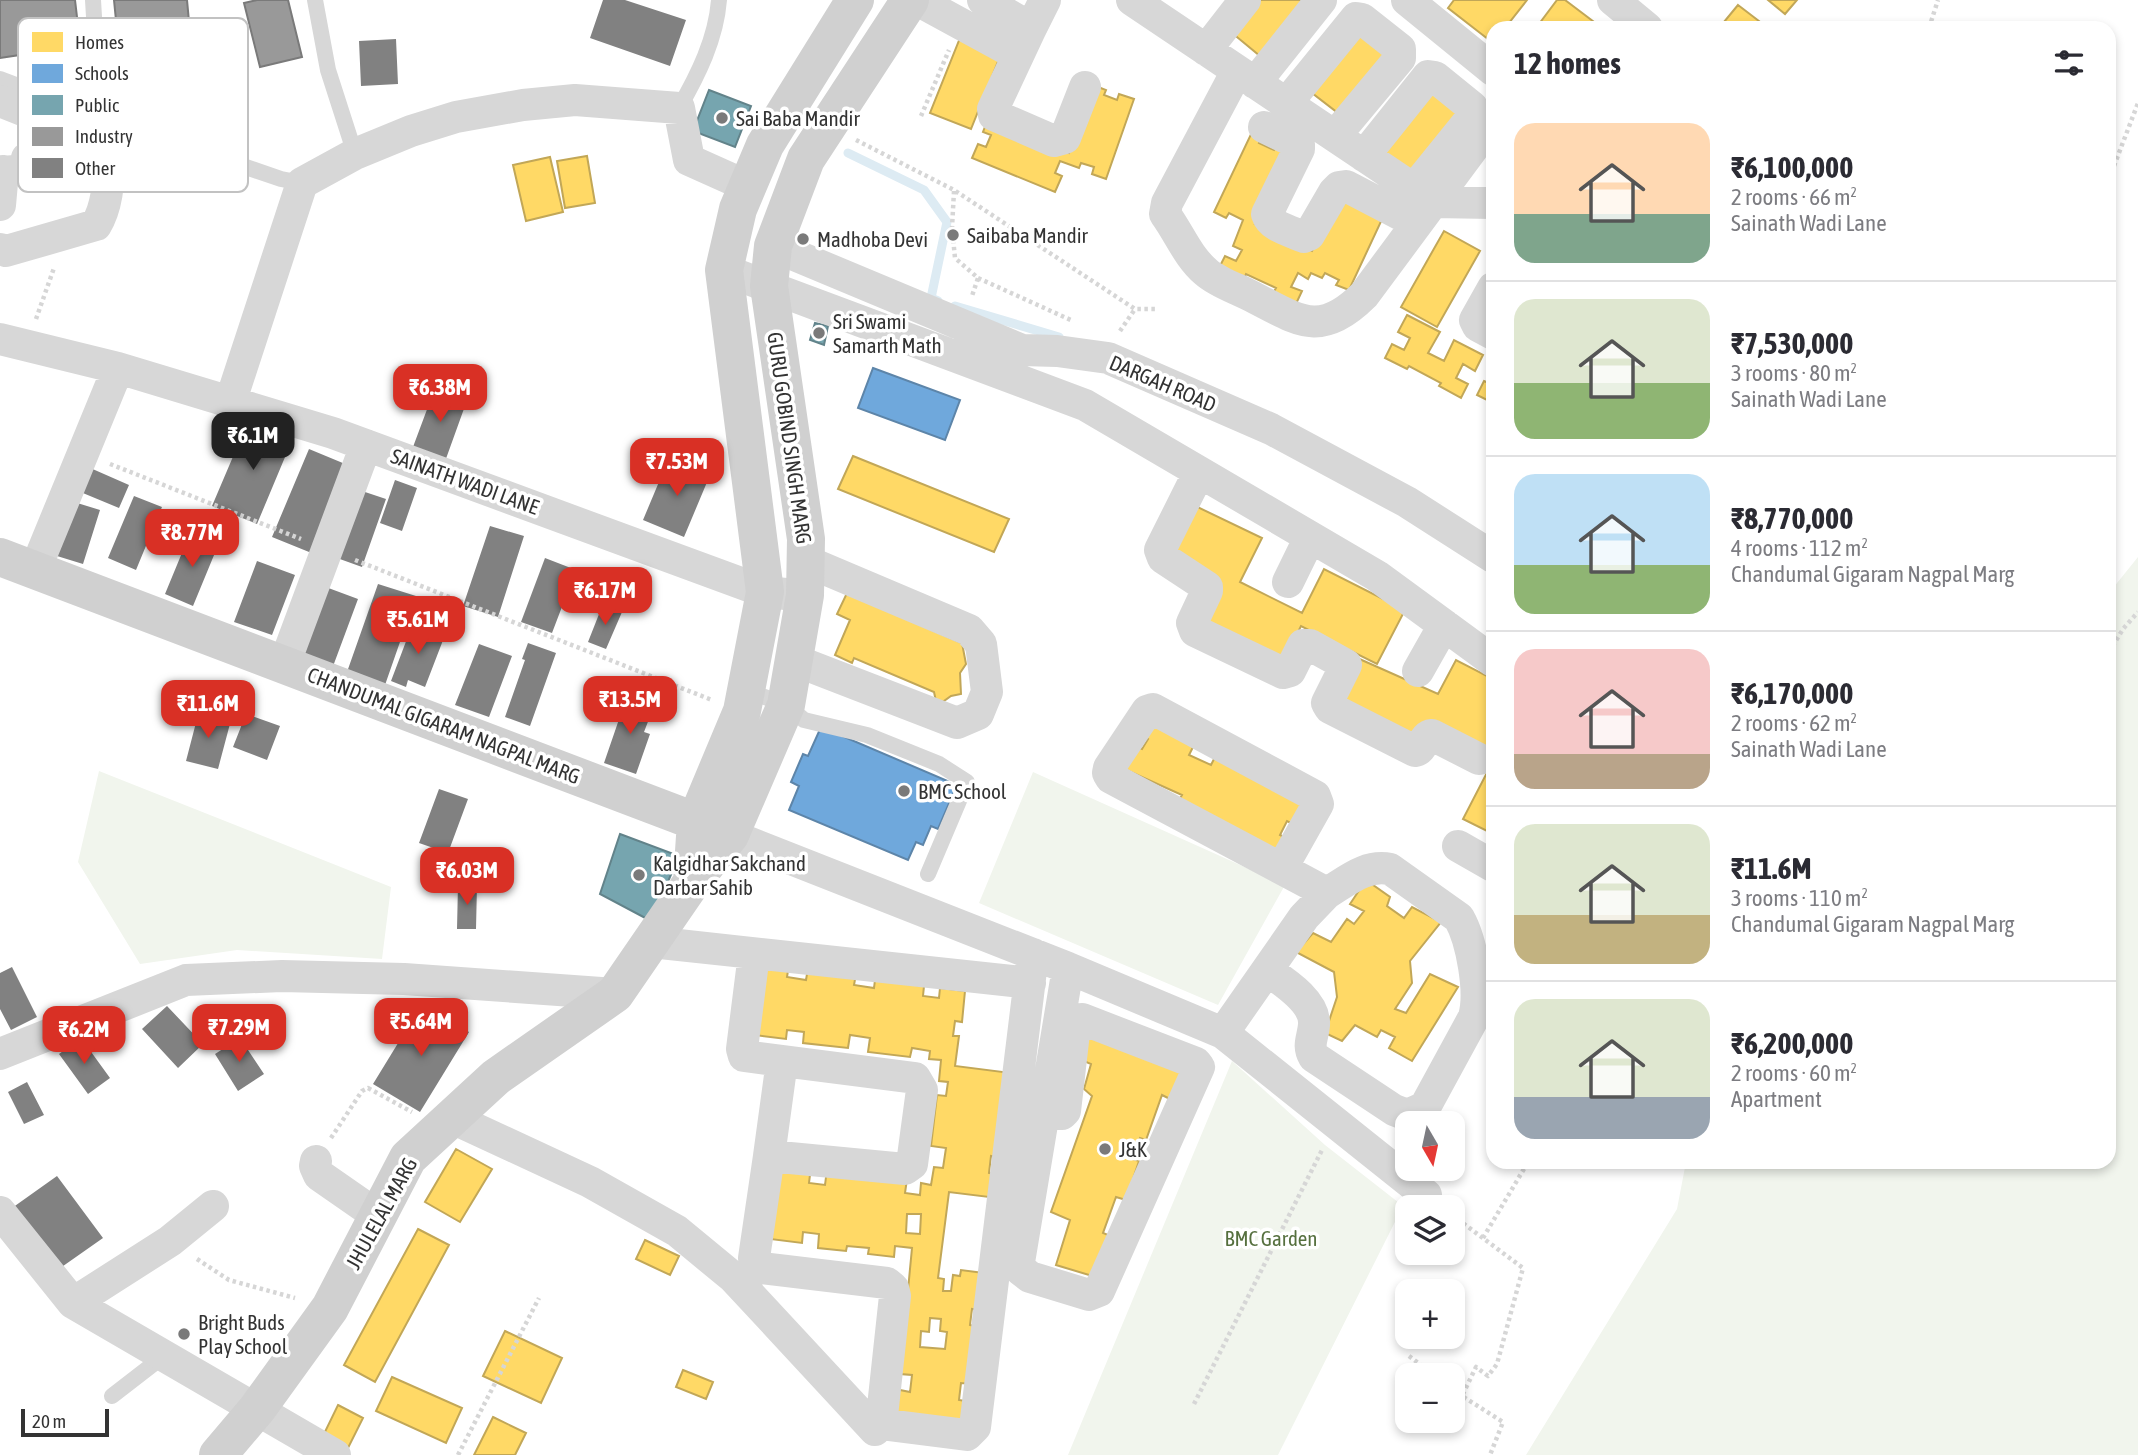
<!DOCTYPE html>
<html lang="en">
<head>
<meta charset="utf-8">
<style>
  :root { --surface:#fff; --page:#f2f2f3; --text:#2b2b33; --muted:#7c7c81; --line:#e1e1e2; --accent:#d93025 }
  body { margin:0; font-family:"Asap Condensed",sans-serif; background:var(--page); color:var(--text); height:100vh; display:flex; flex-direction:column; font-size:26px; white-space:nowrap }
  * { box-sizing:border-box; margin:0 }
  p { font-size:23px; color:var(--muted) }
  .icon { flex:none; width:38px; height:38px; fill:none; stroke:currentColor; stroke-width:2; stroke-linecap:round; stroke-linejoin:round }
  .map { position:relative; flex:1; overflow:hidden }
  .sheet { position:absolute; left:1486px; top:21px; width:630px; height:1148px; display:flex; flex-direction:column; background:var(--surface); border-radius:21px; box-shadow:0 4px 10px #0003 }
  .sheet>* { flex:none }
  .needle { width:46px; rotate:171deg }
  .buttons { position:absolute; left:1395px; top:1111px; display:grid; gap:14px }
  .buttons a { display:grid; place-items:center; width:70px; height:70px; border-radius:14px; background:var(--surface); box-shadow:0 4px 10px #0003; font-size:35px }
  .scale { position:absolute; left:21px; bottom:18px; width:88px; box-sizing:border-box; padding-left:7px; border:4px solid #333; border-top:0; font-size:19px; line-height:24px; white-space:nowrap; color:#333; -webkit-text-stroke:5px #fff; paint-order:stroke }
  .price { position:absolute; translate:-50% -60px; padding:0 16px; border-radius:14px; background:var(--accent); color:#fff; font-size:23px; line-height:46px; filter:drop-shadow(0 2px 4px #0008) }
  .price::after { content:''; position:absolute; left:50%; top:42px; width:21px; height:16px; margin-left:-10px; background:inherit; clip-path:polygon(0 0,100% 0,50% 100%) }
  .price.selected { background:#222; color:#fff }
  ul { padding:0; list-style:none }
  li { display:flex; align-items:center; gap:21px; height:175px; padding:0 28px }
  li+li { border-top:2px solid var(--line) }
  li span { display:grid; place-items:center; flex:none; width:196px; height:140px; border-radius:21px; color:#555 }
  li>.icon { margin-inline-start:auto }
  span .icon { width:84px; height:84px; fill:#fffc; stroke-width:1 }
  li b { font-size:30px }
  h2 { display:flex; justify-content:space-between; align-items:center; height:84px; padding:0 28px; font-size:30px }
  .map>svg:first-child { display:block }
</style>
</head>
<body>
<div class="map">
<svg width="2138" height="1455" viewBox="0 0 2138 1455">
  <rect width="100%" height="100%" fill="#fff"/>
  <path fill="#f1f5ed" d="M2138 557V1455H1526L1677 1209 1686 1162H2109V593Z
    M99 771 391 887 382 959 237 950 140 964 78 862Z
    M1033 772 1285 885 1218 1005 979 903Z
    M1232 1061 1325 1145 1403 1206 1278 1455H1068Z"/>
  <path fill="#ffd966" stroke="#c2a757" stroke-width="2" fill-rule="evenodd" d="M1250 0H1306L1260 56 1226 28Z
    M1454 0H1527L1505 28H1493V43L1448 8Z
    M1557 0H1565L1602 28H1536Z
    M1768 0H1797L1785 14Z
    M1738 5 1768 28H1719Z
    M1359 20 1392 46 1338 113 1303 86Z
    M962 33 1003 49 971 129 930 113Z
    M1429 81 1469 111 1417 178 1377 148Z
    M1093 85 1106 90 1104 95 1117 100 1119 94 1134 99 1106 179 1092 174 1094 167 1081 163 1079 168 1060 161 1055 173 1062 176 1055 192 972 158 978 144 986 147 991 135 983 132 988 119 1069 153Z
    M1253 130 1263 135 1259 143 1274 150 1278 142 1292 149 1255 224 1312 251 1339 195 1384 215 1349 290 1336 285 1339 280 1325 273 1322 278 1311 273 1308 279 1298 273 1291 287 1302 291 1295 306 1272 295 1276 288 1246 274 1242 284 1217 272 1225 256 1236 261 1242 250 1233 246 1243 220 1229 213 1226 218 1214 212Z
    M587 156 595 203 565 208 557 161Z
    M550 157 563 212 526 221 513 165Z
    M1444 231 1480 251 1437 327 1401 307Z
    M1407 315 1440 332 1428 353 1444 361 1454 340 1483 355 1475 371 1463 364 1456 378 1468 384 1461 398 1439 386 1441 383 1409 366 1407 369 1385 358 1392 344 1404 350 1410 338 1398 332Z
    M1484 381 1493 385V403L1477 395Z
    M853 456 1009 519 994 552 838 489Z
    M1187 502 1262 538 1240 582 1302 613 1324 569 1405 610 1377 664 1301 626 1280 667 1195 624 1217 581 1164 550Z
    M847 593 962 643 966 664 960 673 961 694 951 696 937 706 934 692 854 658 852 663 835 655 850 620 837 614Z
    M1355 657 1438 694 1456 660 1493 679V758L1414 748 1329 703Z
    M1156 716 1312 799 1297 826 1287 821 1280 835 1288 839 1278 857 1176 805 1182 795 1124 769 1135 746 1142 749 1148 739 1143 736ZM1195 743 1217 753 1211 765 1189 755Z
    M1493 761V834L1463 819Z
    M1366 880 1390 897 1387 906 1404 918 1412 907 1441 922 1410 961 1412 983 1395 1009 1406 1013 1430 974 1458 987 1412 1061 1389 1048 1395 1037 1381 1030 1377 1037 1355 1025 1342 1041 1325 1033 1337 997 1334 972 1296 952 1313 933 1331 942 1347 919 1354 924 1364 911 1350 904Z
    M764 961 789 964 787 977 806 980 808 968 856 974 854 985 874 988 875 980 924 986 923 996 939 998 940 988 965 991 962 1022 955 1021 953 1036H959L955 1066 1011 1073 1003 1158 991 1156 989 1173 1000 1175 997 1198 949 1192 938 1278 944 1279 943 1291H951L953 1275 960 1276 961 1270 984 1273 979 1310 972 1309 970 1325 978 1327 971 1384 961 1383 959 1400 971 1402 968 1426 891 1417 895 1389 910 1392 912 1375 900 1374 912 1248 895 1246 894 1257 868 1254 869 1248 847 1246 846 1251 818 1248 819 1234 803 1232 802 1243 770 1239 779 1163 811 1167 809 1183 825 1185 827 1169 907 1179 905 1193 920 1195 921 1183 931 1185 934 1167 943 1168 946 1148 931 1146 937 1095 946 1096 948 1082 939 1081 941 1060 929 1059 930 1051 912 1048 910 1057 868 1052 870 1038 850 1035 848 1048 803 1043 804 1032 787 1030 786 1039 755 1035ZM907 1214H921L920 1234 906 1233ZM930 1318 941 1319 940 1331 947 1332 945 1349 920 1347 921 1331 929 1332Z
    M1090 1028 1190 1066 1176 1102 1162 1095 1146 1140 1140 1138 1133 1159 1139 1161 1126 1200 1116 1197 1103 1233 1113 1237 1099 1278 1056 1265 1070 1220 1051 1212 1092 1096 1084 1089 1091 1064 1077 1058Z
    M456 1149 492 1169 460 1222 425 1202Z
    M418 1229 449 1245 375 1382 344 1365Z
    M645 1240 679 1256 670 1275 636 1259Z
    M505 1331 562 1358 541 1403 483 1376Z
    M683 1370 713 1382 706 1399 676 1387Z
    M392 1377 462 1408 446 1443 376 1411Z
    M338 1405 363 1418 346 1452 321 1440Z
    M493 1417 526 1433 515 1455H474Z"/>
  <path fill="#6fa8dc" stroke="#5d85a9" stroke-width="2" d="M873 368 960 400 945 440 858 408Z
    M821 727 957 785 938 829 931 826 923 845 916 842 908 860 789 810 799 786 791 782 803 754 808 756Z"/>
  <path fill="#76a5af" stroke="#62838a" stroke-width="2" d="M709 90 751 106 735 147 693 131Z
    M815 323 828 326 824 345 810 340Z
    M620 834 679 856 651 921 600 894Z"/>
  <path fill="#999" stroke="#7a7a7a" stroke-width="2" d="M0 0H75L83 68 22 75 20 55 0 58Z
    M114 0H187L192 54 120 61Z
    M257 0H288L302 57 260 67 244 3Z"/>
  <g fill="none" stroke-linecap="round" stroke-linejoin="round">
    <path stroke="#ddebf3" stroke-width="9" d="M848 153 924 190 947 222 931 298 938 301
      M955 306 1059 337"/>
  </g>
  <path fill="#818181" d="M603 0H625L686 20 670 66 590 38Z
    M396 39 398 84 361 86 359 41Z
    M438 380 470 392 443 467 410 455Z
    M249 419 293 438 257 524 212 506Z
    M309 449 350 466 314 554 272 537Z
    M669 458 710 475 684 537 643 520Z
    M88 467 129 485 119 508 78 491Z
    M395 480 417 488 402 531 380 523Z
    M362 491 386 499 362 567 337 558Z
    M134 496 162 507 136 570 108 558Z
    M74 502 100 510 83 564 57 556Z
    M490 526 524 536 498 617 463 606Z
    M191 531 219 543 193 606 165 594Z
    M545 558 576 570 552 633 521 622Z
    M257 561 295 575 272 635 234 622Z
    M378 584 416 596 385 685 347 672Z
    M323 586 358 599 332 669 297 656Z
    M603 604 622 612 606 649 588 642Z
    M413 623 445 635 425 687 408 680 406 687 391 681Z
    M528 643 556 653 530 726 505 717 525 660 522 659Z
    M479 644 512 656 489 717 455 705Z
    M627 696 654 706 644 732 650 734 636 774 604 763Z
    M199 711 231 720 218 769 186 761Z
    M246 714 280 726 267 760 233 747Z
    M439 789 468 799 448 853 419 843Z
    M458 885H477L476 929H457Z
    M12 967 37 1017 11 1030 0 1009V973Z
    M422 1004 469 1032 420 1112 373 1084Z
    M167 1006 203 1044 178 1068 142 1029Z
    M81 1038 110 1078 88 1094 59 1054Z
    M240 1038 264 1074 238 1091 215 1054Z
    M27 1082 44 1115 24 1124 8 1092Z
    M57 1176 103 1238 56 1271 12 1208Z"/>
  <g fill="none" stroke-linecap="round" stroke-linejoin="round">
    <path stroke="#d6d6d6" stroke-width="4.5" stroke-dasharray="3.5 3.5" stroke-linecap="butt" d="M1929 28 1938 0
      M921 116 949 50
      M856 140 954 190 1135 309H1156
      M2109 179 2138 103
      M954 191 952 228 955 258 978 278 972 296
      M978 278 1073 321
      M36 319 54 268
      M1120 331 1135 309
      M110 464 301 539
      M355 560 712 700
      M2109 652 2123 629 2138 612
      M331 1138 362 1091 368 1088 412 1112
      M1452 1215 1523 1268 1497 1364 1488 1376 1476 1367 1462 1396 1503 1422 1490 1455
      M1483 1238 1528 1162
      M197 1259 229 1280 295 1298
      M1409 1356 1435 1376
      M1452 1388 1462 1396
      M1194 1404 1322 1150
      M458 1455 539 1298"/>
    <path stroke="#d7d7d7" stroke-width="16" d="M93 0 100 117
      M315 0 328 70 355 154
      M0 79 100 117 281 179 302 183
      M679 108C698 75 716 39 719 0
      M746 690 786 705 804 720 867 735 939 764 967 782 928 874
      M112 1396 165 1355"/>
    <path stroke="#d7d7d7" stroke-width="32" d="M917 0 1018 55
      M983 0 1031 28 1045 0
      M1132 0 1433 202 1493 203
      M1407 0 1493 70
      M1613 0 1647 28
      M1031 28 993 109 994 115 1054 141 1065 138 1085 87
      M1206 50 1245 0
      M1237 71 1167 203 1165 214C1179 233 1188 257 1206 272 1217 282 1235 288 1249 295 1297 319 1319 340 1364 295L1493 121
      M1255 83 1321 0
      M0 101 65 127C64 138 59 161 45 162 40 162 32 159 27 158
      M1286 104 1356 18 1362 19 1400 49V58L1335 136
      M1264 127 1299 144V149L1267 214C1271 227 1291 231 1304 237L1309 235 1334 192 1339 187 1346 186 1417 223
      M1364 156 1428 76 1435 77 1472 107 1473 116 1414 189
      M0 172 102 165C114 177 104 212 96 225L6 251 0 249
      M0 205 3 171
      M773 246 1022 350 1057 351 1108 358 1271 429 1407 502 1493 557
      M724 270 1085 405 1377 576 1493 661
      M1493 288 1475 320 1478 326 1493 334
      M0 339 118 368 333 433 765 592 786 594
      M231 400 302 183 355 154 411 131 456 117 523 105 575 100 679 108 689 160 747 186
      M1199 472 1160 550 1163 558 1207 587V591L1192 623 1195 631 1283 673 1290 671 1303 645H1310L1346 665 1327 703 1330 708 1415 751C1424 750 1422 736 1432 735L1479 759
      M35 570 118 368
      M1288 582 1310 537
      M794 660 957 723 978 714 987 692 981 644 969 630 806 561
      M284 665 366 445
      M1418 671 1444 625
      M730 835 1068 968 1223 1033 1426 1195
      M1458 846 1493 866
      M651 942 1030 983
      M754 954 742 1049 744 1056 915 1078 922 1090 912 1164 905 1169 769 1156 754 1258 756 1265 761 1268 887 1283 893 1288 895 1296 882 1416 888 1425 967 1435 975 1427 1033 954
      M1268 971C1284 982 1316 1002 1314 1025 1313 1038 1307 1045 1314 1057L1394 1110 1407 1115 1425 1107 1474 1017C1481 992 1472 941 1459 918L1390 869C1366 864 1347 881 1327 893
      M1223 1033 1304 917 1327 893 1111 778 1108 773 1109 768 1147 711 1153 709 1315 796 1318 804 1282 868
      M0 1054 186 980 282 976 404 979 615 994
      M1044 1113 1062 1114 1065 1111 1075 1024 1077 1020 1082 1019 1196 1063 1199 1067 1099 1291 1089 1295 1030 1277 1021 1270 1019 1262C1035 1164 1051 1066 1068 968
      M452 1118 590 1182 677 1231 734 1278 875 1430
      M769 1156 782 1061
      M316 1161 315 1166 319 1175 378 1216
      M0 1212 73 1303 335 1455
      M73 1303 170 1241 213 1206"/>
    <path stroke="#d0d0d0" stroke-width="38" d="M0 557 721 831
      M692 882 696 821 742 711 765 592 724 270 738 209 765 145 855 0
      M218 1455 257 1409 330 1308 408 1158 496 1077 615 994 692 882 730 835 786 705 805 595 806 539 769 286 773 246 806 159 910 0"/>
  </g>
  <g fill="#7a7a7a" stroke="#fff" stroke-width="2.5">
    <circle cx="722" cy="118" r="7"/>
    <circle cx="953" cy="235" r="7"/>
    <circle cx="803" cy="239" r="7"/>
    <circle cx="819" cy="333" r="7"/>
    <circle cx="904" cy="791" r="7"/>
    <circle cx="639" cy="875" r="7"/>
    <circle cx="1105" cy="1149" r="7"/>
    <circle cx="184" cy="1334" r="7"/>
  </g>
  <g text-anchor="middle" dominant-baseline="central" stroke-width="7" stroke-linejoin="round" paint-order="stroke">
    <g font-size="21" fill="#333" stroke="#fff" text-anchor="start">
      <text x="736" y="118">Sai Baba Mandir</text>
      <text x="967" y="235">Saibaba Mandir</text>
      <text x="817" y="239">Madhoba Devi</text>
      <text x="833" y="321">Sri Swami<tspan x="833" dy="24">Samarth Math</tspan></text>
      <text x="918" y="791">BMC School</text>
      <text x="653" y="863">Kalgidhar Sakchand<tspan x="653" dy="24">Darbar Sahib</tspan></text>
      <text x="1119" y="1149">J&amp;K</text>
      <text x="198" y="1322">Bright Buds<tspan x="198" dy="24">Play School</tspan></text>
    </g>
    <g font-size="21" fill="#333" stroke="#fff">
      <text transform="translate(1163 383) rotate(23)">DARGAH ROAD</text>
      <text transform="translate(790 438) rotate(82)">GURU GOBIND SINGH MARG</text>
      <text transform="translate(465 481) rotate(20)">SAINATH WADI LANE</text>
      <text transform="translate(444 725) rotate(21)">CHANDUMAL GIGARAM NAGPAL MARG</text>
      <text transform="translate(381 1213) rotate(-61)">JHULELAL MARG</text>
    </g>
    <g font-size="21" fill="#56703f" stroke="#fff">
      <text x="1271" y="1238">BMC Garden</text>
    </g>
  </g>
  <rect x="18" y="18" width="230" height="174" rx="10" fill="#fff" stroke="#c2c2c2" stroke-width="2"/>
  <rect x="32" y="32" width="31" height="20" fill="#ffd966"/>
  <rect x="32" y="64" width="31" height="19" fill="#6fa8dc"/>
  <rect x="32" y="95" width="31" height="20" fill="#76a5af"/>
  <rect x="32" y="127" width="31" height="19" fill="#999"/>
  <rect x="32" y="158" width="31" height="20" fill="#818181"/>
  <g font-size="19" fill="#333">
    <text x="75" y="49">Homes</text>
    <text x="75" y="80">Schools</text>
    <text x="75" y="112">Public</text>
    <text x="75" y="143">Industry</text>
    <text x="75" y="175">Other</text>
  </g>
</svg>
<div class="buttons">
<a><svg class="needle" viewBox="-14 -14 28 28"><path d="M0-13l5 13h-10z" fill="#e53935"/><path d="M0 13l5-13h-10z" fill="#7c7c81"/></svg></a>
<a><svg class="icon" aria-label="layers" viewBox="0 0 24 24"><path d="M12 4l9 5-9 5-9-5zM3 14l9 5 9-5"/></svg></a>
<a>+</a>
<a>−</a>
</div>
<div class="scale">20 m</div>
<b class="price" style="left:440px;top:424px">₹6.38M</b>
<b class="price selected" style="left:253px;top:472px">₹6.1M</b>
<b class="price" style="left:677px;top:498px">₹7.53M</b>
<b class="price" style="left:192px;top:569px">₹8.77M</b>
<b class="price" style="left:605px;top:627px">₹6.17M</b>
<b class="price" style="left:418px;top:656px">₹5.61M</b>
<b class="price" style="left:630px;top:736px">₹13.5M</b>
<b class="price" style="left:208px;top:740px">₹11.6M</b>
<b class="price" style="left:467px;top:907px">₹6.03M</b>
<b class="price" style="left:421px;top:1058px">₹5.64M</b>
<b class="price" style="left:239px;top:1064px">₹7.29M</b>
<b class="price" style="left:84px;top:1066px">₹6.2M</b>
<section class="sheet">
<h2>12 homes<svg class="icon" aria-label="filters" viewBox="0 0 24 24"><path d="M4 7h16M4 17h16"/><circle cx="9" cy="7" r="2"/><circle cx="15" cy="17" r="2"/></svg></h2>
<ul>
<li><span style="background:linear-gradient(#ffd9b3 65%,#7fa58c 0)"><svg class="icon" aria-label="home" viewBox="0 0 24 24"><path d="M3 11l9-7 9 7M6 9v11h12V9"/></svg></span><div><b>₹6,100,000</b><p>2 rooms · 66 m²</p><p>Sainath Wadi Lane</p></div></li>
<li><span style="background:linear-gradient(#dfe7d0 60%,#8fb573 0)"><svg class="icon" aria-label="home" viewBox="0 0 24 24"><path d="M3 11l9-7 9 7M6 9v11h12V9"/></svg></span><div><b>₹7,530,000</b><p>3 rooms · 80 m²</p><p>Sainath Wadi Lane</p></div></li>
<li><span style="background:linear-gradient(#bfe0f5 65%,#8fb573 0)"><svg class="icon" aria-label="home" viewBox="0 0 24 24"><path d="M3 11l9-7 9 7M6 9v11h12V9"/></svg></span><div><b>₹8,770,000</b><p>4 rooms · 112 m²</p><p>Chandumal Gigaram Nagpal Marg</p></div></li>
<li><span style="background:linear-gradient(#f6c9c9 75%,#b9a48a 0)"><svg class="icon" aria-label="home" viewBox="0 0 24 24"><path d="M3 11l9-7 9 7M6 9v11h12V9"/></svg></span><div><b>₹6,170,000</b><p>2 rooms · 62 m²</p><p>Sainath Wadi Lane</p></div></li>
<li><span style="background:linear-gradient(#dfe7d0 65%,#c2b280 0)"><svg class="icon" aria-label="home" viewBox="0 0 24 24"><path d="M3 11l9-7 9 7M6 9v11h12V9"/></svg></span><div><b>₹11.6M</b><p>3 rooms · 110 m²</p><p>Chandumal Gigaram Nagpal Marg</p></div></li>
<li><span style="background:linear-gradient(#dfe7d0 70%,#9aa5b1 0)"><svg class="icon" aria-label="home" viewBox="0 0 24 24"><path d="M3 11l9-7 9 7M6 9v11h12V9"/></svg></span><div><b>₹6,200,000</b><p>2 rooms · 60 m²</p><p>Apartment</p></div></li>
</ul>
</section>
</div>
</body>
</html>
